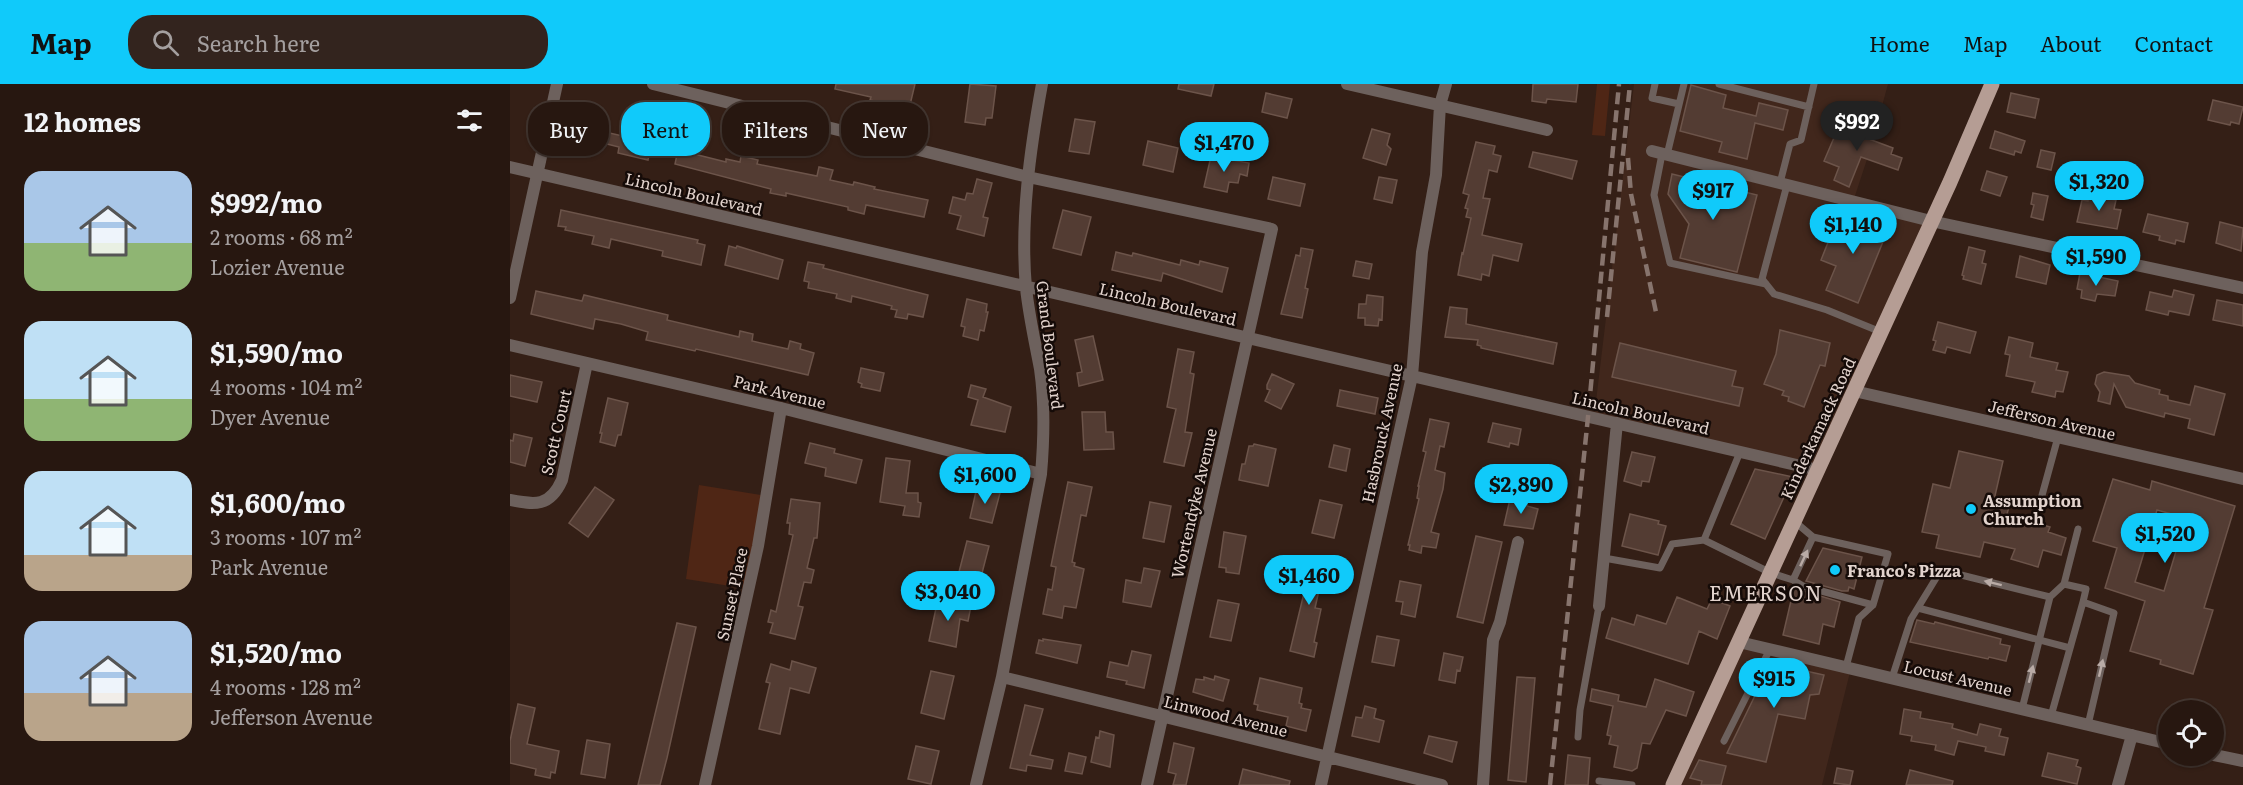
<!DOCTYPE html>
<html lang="en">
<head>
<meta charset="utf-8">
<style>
  :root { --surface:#271710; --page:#33241e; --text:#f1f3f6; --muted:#a49f9f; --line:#433630; --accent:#10cafa }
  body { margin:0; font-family:Literata,serif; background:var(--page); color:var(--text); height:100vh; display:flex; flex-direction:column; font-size:22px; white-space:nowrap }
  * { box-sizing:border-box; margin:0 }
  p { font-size:20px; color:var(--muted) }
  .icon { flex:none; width:33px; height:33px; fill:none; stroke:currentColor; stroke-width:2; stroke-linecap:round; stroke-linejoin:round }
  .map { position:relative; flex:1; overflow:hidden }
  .panel { display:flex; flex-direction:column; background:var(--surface); width:510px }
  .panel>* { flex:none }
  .banner { position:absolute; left:18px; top:18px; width:570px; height:54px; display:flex; gap:12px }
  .tools { position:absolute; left:1648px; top:616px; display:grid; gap:12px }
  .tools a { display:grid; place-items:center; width:66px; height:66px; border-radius:50%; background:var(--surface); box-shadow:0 2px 4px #0004,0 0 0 2px var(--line); font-size:30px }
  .price { position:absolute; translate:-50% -51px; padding:0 14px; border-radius:21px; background:var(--accent); color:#111; font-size:20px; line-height:39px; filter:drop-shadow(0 2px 3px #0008) }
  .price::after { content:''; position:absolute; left:50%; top:36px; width:18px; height:14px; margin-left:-9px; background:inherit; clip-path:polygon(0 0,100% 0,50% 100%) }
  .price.on { background:#222; color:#fff }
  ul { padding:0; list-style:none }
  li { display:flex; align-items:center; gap:18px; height:150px; padding:0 24px }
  li span { display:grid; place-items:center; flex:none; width:168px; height:120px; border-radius:18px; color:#555 }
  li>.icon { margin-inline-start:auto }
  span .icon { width:72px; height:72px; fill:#fffc; stroke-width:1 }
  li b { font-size:26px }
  h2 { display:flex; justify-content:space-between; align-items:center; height:72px; padding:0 24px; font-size:26px }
  .pill { padding:0 21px; border-radius:24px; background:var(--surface); box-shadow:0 2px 4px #0004,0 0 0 2px var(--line); font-size:21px; line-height:54px }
  .pill.on { background:var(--accent); color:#111 }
  header { display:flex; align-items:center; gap:36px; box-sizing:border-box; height:84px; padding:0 30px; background:var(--accent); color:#111 }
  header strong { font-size:28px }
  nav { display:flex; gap:33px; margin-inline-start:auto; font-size:21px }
  .search { width:420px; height:54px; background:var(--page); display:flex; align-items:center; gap:15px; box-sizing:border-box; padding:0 21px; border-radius:24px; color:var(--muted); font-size:22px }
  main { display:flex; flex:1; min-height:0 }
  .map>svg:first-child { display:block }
</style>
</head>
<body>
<header>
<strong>Map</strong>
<div class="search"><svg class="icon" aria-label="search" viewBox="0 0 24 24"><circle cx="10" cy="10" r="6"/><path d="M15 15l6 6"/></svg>Search here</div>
<nav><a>Home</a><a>Map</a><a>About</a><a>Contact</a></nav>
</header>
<main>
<section class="panel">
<h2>12 homes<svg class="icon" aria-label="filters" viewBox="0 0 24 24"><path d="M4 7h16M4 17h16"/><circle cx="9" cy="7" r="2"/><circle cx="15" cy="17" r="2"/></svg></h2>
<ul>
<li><span style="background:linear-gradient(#a9c7e8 60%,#8fb573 0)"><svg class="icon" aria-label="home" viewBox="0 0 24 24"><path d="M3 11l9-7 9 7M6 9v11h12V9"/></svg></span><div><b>$992/mo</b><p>2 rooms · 68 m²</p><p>Lozier Avenue</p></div></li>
<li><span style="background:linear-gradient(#bfe0f5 65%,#8fb573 0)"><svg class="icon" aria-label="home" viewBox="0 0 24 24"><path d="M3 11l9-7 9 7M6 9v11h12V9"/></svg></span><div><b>$1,590/mo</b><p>4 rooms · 104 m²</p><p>Dyer Avenue</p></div></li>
<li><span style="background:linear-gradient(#bfe0f5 70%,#b9a48a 0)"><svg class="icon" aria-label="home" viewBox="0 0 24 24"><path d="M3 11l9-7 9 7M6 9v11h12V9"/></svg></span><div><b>$1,600/mo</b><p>3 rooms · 107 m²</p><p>Park Avenue</p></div></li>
<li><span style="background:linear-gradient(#a9c7e8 60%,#b9a48a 0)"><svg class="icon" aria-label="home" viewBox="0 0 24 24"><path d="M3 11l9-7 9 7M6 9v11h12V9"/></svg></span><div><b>$1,520/mo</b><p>4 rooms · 128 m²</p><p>Jefferson Avenue</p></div></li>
</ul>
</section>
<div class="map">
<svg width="1733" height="701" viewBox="0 0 1733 701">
  <rect width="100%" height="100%" fill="#341f16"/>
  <path fill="#41271c" d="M1124 0H1378L1360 66 1343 118 1421 137 1308 386 1084 334Z
    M1229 558 1341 584 1312 701H1163Z"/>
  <path fill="#4f2615" d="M1087 0H1100L1095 52 1082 51Z
    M189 401 257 412 239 505 176 495Z"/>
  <path fill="#533c33" stroke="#6c544a" stroke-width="1.5" fill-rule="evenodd" d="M326 0H405L399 25 360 16 361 13 325 5Z
    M460 0 486 2 482 34H476L475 41 455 38Z
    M669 0H704L701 12 668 5Z
    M1023 0H1068L1066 18 1037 15 1036 19 1022 17Z
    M1181 1 1216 11 1213 24 1246 32 1249 19 1278 26 1273 46 1245 39 1237 75 1209 68 1212 58 1170 47Z
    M756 9 782 15 777 34 752 28Z
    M1501 9 1529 15 1525 34 1497 28Z
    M1703 16 1733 23 1729 40 1721 38 1720 41 1698 36Z
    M565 35 585 38 579 70 559 67Z
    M1332 35 1362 48 1359 55 1383 64 1381 70 1392 74 1388 86 1351 73 1339 103 1324 96 1329 83 1314 77Z
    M62 36 96 44 95 48 130 56 132 46 144 48 138 76 108 69 109 63 85 57 83 65 72 62 73 56 59 53Z
    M862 45 880 50 877 61 881 65 876 81 853 74Z
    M1485 47 1515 57 1511 69 1505 67 1504 71 1480 64Z
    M638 57 668 64 663 88 633 81Z
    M966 58 985 62 983 70 991 72 987 88 979 86 973 114 980 115 972 151 1012 160 1008 177 983 171 979 192 972 190 971 196 948 191 952 169 953 170 961 134 956 133 958 125 955 124 959 111 953 109Z
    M168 66 216 78V75L230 78 231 72 248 76 247 80 307 92 309 83 323 86 320 96 343 101 344 98 365 103 364 105 418 116 414 133 356 121 354 130 338 126V123L276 109V112L260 109 261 105 165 80Z
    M1531 66 1545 69 1541 86 1527 83Z
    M1023 68 1067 77 1062 95 1019 83Z
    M701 72 739 79 737 92 730 90 728 99 719 98 717 108 694 103Z
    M1477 87 1497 93 1490 112 1471 106Z
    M1162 90 1247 111 1227 188 1170 174 1179 140 1158 110Z
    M763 93 795 100 790 122 758 115Z
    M869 93 887 96 882 119 864 115Z
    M467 95 482 99 473 133 478 134 474 152 447 145 451 132 439 129 443 113 455 116 457 109 463 110Z
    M1523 109 1538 112 1533 136 1521 133 1524 121 1521 120Z
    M1579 111 1606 116 1604 125 1611 126 1607 145 1567 138 1572 116 1578 117Z
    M51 126 188 156 187 159 195 161 191 181 152 172 153 167 101 155 99 164 82 160 84 152 55 146 56 143 48 142Z
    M553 126 581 133 571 171 543 164Z
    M1638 130 1678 139 1674 158 1666 156 1665 160 1649 156 1650 152 1633 148Z
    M1341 132 1352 136 1354 132 1379 143 1348 219 1316 206 1326 182 1311 176 1325 141 1329 142 1332 134 1339 137Z
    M1710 138 1733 144 1731 167 1706 159Z
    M219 162 226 164 227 162 273 176 268 195 215 181Z
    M1459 163 1475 167 1472 179 1476 180 1471 200 1453 195 1454 192 1452 191Z
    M791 164 803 166 795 204 798 205 792 234 771 230 786 171 790 172Z
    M606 168 622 172 623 169 670 181 671 176 689 181 690 177 718 184 712 208 653 189 651 197 602 186Z
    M1510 172 1540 181 1536 200 1506 193Z
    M846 177 862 180 859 195 843 192Z
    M298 178 314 181 313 184 418 211 413 233 398 230 397 235 385 233 387 226 381 225 382 222 342 212 341 218 326 214 327 210 298 204 299 198 294 197Z
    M1570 189 1608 197 1605 212 1587 210 1585 217 1571 214 1572 206 1567 205Z
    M1664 206 1684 211 1679 231 1659 227 1658 231 1636 226 1640 208 1662 213Z
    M26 207 72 217 74 211 158 231 157 236 229 253 230 247 243 250 242 257 278 265 280 257 291 260 290 265 304 269 298 291 186 265 185 267 136 256 138 248 111 240 85 235 83 245 21 230Z
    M857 211 873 213 872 236 869 235 868 242 855 241V234H848L849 220H856Z
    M457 215 477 220 476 228H478L474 247 470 246 468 256 453 252 455 243 451 242Z
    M1707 216 1733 221V242L1703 236Z
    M940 223 957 225 956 240 1047 259 1043 280 971 264V262L967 261 968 256 935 253Z
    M1428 238 1466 248 1460 269 1437 263 1435 269 1423 266 1426 257 1423 256Z
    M1270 246 1320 259 1315 282 1310 281 1294 323 1278 317 1279 313 1272 311 1274 307 1254 300 1266 270Z
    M583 252 593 296 569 302 567 289 572 288 565 256Z
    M1499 253 1523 259 1520 273 1548 279 1546 286 1558 288 1553 308 1546 307 1545 313 1522 308 1525 298 1496 292 1500 271 1495 270Z
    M1110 259 1226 287 1222 302 1233 304 1229 322 1102 293Z
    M668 265 684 268 680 289 684 290 675 348 682 349 674 382 654 378 666 325 657 323Z
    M351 284 374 289 370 307 351 303 352 300 348 298Z
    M1594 288 1619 292 1625 299 1650 306 1649 310 1658 312V316L1680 321 1685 302 1715 310 1704 351 1678 344 1680 335 1655 329 1654 333 1616 323 1604 300 1600 320 1588 317 1590 308 1585 300 1587 291Z
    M762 290 784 300 771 325 755 317 760 306 757 305V301Z
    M0 291 32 298 27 318 0 312Z
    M461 301 476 305 473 313 501 323 495 348 461 341 468 316 458 313Z
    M830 306 868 314 865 330 827 322Z
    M98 314 118 319 111 351H108L105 362 90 358 92 349H90Z
    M572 328H595L596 348H603L604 365 574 366Z
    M920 335 939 339 934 363 930 362 925 386 935 389 933 405 921 448 929 450 926 464 912 462 911 469 899 466 900 461H898L909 415 907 414 909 402H908L916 368 913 367Z
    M983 339 1011 345 1008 361 1000 359 999 363 978 358Z
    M4 350 22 354 15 382 0 378V356L3 357Z
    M300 359 325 365 324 369 352 376 346 399 315 392 316 384 295 379Z
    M744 360 766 365 758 402 729 396 732 380H735L739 362H743Z
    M824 361 840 365 836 387 819 383Z
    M1449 367 1493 377 1484 416 1500 419 1497 430 1540 443 1538 448 1556 454 1551 471 1533 466 1528 483 1501 475 1505 465 1474 458 1470 473 1426 464 1429 451 1412 448 1423 400 1440 404Z
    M1122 368 1145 373 1139 398 1132 397 1131 402 1114 397Z
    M376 374 400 377 396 409H408V418L411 419 409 433 393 431 395 422 370 418Z
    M1245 385 1283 393 1255 455 1221 440Z
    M1603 395 1640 406 1642 397 1725 422 1694 524 1703 526 1683 590 1650 580 1651 576 1620 567 1635 517 1595 504 1607 464 1583 457ZM1647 426 1676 434 1654 507 1625 498Z
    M558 398 582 403 576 432 571 431 562 478 565 479 564 482 574 485 566 524 554 522 552 534 533 530 538 505 542 506 546 483 541 482Z
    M85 403 104 416 78 453 59 439Z
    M467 403 490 409 482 439 460 434Z
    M281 415 310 419 307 454H304L297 484 304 486 301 499 294 498 288 522 293 523 285 555 260 549 263 539 258 538 261 526 266 528 283 451 279 450 280 439H277Z
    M1000 415 1017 419V422L1028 425 1023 445 994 441Z
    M810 416 832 421 824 454 802 449Z
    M640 418 661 422 654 458 633 454Z
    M1120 430 1149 437 1148 440 1156 442 1148 471 1112 462Z
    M714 448 736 452 729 490 716 488V484L709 483Z
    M966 452 992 458 973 539 947 533Z
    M457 457 479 462 471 493 449 488Z
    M1313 464 1352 473 1344 505 1339 503 1338 507H1332L1296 497Z
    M795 473 820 479 817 494 812 493 805 524 811 525 804 558 807 559 804 573 780 567 794 509 787 507 790 492 786 488 792 486Z
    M634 484 650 487 641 523 613 518 616 496 631 499Z
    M890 497 911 501 905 533 891 530 893 518 886 517Z
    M1284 504 1330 518 1324 543 1313 540 1309 560 1273 551Z
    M1167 513 1197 525 1202 515 1220 522 1207 555 1189 547 1178 580 1096 554 1102 534 1124 541 1127 531 1156 540Z
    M428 515 461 522 458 537 450 535 446 563 419 557Z
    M708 516 729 520 721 557 700 553Z
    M1407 536 1424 540 1425 538 1491 555 1490 560 1500 562 1496 577 1479 573 1478 575 1400 558Z
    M167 539 186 543 157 674 150 701H128Z
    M867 552 889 556 884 582 862 578Z
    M533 555 571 561 567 579 526 569 529 556 533 557Z
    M622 567 641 571 634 604 616 600 617 597 597 593 600 578 618 582Z
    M934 569 953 573 950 587 947 586 945 599 929 596Z
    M282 577 306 584 299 609 280 604 270 650 249 645 260 599 256 598 261 580 280 586Z
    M1264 580 1314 591 1309 610 1300 611 1295 635 1268 630 1256 678 1217 669 1256 589 1259 582Z
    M421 587 444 592 434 635 411 629Z
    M705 592 719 596 713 617 683 608 686 595 694 596V593L704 596Z
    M1007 593 1025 594 1016 698 998 696Z
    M750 594 792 604 789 619 792 620 791 624 801 626 796 647 776 642 778 633 747 626 748 621 744 620Z
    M1145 595 1184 608 1176 632 1156 626 1140 660 1132 659 1127 684 1122 687 1104 683 1108 662 1099 660 1101 652 1097 651 1103 622 1080 617 1082 605 1109 611 1108 617 1136 623Z
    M8 620 25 624 17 660 49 667 45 689 41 688 40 694 25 691 26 685 0 679V657Z
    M515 621 533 625 520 671 543 676 541 685 517 681 516 687 500 684Z
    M855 622 866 625 864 634 874 637 869 658 842 652 846 633 852 634Z
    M1394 625 1411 628 1410 634 1443 640 1442 644 1467 651 1470 640 1491 645 1489 652 1498 654 1494 671 1475 667 1476 663 1448 657 1444 671 1425 666 1426 661 1401 657 1402 652 1390 650Z
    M590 647 604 651 600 683 581 678 586 653 589 654Z
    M919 652 947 658 942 678 914 669Z
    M77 656 100 660 95 694 71 690Z
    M664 659 684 664 676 701H663L666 690 658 688Z
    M406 662 429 667 421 700 398 695Z
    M559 669 576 673 572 690 555 687Z
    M1538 669 1568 676 1566 682 1571 684 1567 700 1532 692Z
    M1058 671 1080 674 1078 701H1055Z
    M1189 676 1216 682 1211 701H1191L1192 697 1180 694Z
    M1327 684 1343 687 1340 701 1324 699Z
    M733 685 780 697 779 701H729Z
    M1400 686 1443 697 1442 701H1396Z"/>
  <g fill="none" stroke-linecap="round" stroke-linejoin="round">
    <path stroke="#6d615d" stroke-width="7" d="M1145 0 1142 14 1169 20
      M1209 0 1299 23
      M1152 70 1144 111 1160 179 1256 200
      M1157 71 1174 0
      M1270 99 1280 60 1291 56 1304 0
      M1277 101 1252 195 1264 210 1317 226 1371 248
      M1230 368 1194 456 1261 489 1283 496 1303 453 1284 437
      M1531 415 1548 353
      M1568 445 1554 500 1576 505 1573 518
      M1303 453 1378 470 1363 521 1349 534 1336 583
      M1094 474 1150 484 1162 460 1194 456
      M1283 496 1293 502 1363 521
      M1408 524 1560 564
      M1382 594 1401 535 1431 486 1540 513
      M1512 625 1540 513 1554 500
      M1541 632 1573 518 1604 529 1578 641
      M1068 653 1070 626 1089 522
      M1214 657 1260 565
      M1089 697 1122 701"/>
    <path stroke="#6d615d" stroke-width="12" d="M143 0 518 93 762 145 637 701
      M837 0 1037 46
      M1142 67 1421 137 1733 204
      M0 83 1308 386
      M0 214 47 0
      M0 261 271 324 531 390
      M1344 307 1733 395
      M0 416C25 421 40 423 52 396L77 279
      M1089 522 1107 339
      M1229 558 1659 660
      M492 593 932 701
      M1704 671 1733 677
      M195 701 248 462 271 324
      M466 701 492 593 531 390C534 355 535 320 530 285 525 258 519 232 516 204 510 137 520 66 532 0
      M811 701 902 292 912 168 926 91 930 21 936 0
      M973 701 983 556 990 538 1008 458
      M1608 701 1622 651"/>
    <path stroke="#b59d94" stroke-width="15" d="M1163 701 1440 98 1482 0"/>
    <path stroke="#87746d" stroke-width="4.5" stroke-dasharray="12 6" stroke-linecap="butt" d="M1118 74 1121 110 1147 233
      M1097 233 1120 0
      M1040 701 1078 333 1109 0"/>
  </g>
  <defs><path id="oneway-solid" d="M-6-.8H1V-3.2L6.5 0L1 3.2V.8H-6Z" transform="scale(1.5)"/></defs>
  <g fill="#b9aba6">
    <use href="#oneway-solid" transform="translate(1294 474) rotate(-65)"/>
    <use href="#oneway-solid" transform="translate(1483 499) rotate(-166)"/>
    <use href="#oneway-solid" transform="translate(1591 584) rotate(-77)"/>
    <use href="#oneway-solid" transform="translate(1521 590) rotate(-76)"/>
  </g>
  <g fill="#10cafa" stroke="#150b08" stroke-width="2">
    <circle cx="1461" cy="425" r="6"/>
    <circle cx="1325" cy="486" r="6"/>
  </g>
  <g text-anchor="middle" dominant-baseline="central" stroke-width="5" stroke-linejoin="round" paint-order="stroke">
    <g font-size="16" fill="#e2d3cd" stroke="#150b08">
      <text transform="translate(184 109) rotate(13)">Lincoln Boulevard</text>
      <text transform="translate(658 219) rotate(13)">Lincoln Boulevard</text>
      <text transform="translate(541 261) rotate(83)">Grand Boulevard</text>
      <text transform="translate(270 307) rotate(14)">Park Avenue</text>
      <text transform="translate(1131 328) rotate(13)">Lincoln Boulevard</text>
      <text transform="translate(1542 335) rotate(13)">Jefferson Avenue</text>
      <text transform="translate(1307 344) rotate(-65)">Kinderkamack Road</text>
      <text transform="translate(45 348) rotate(-77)">Scott Court</text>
      <text transform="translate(871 349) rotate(-78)">Hasbrouck Avenue</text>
      <text transform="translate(683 419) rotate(-77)">Wortendyke Avenue</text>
      <text transform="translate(221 510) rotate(-78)">Sunset Place</text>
      <text transform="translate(1448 593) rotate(13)">Locust Avenue</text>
      <text transform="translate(716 631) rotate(14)">Linwood Avenue</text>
    </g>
    <g font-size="16" font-weight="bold" fill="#e2d3cd" stroke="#150b08" text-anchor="start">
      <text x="1473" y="416">Assumption<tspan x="1473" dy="18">Church</tspan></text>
      <text x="1337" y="486">Franco's Pizza</text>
    </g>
    <g font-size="20" letter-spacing="1.5" fill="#e2d3cd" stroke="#150b08">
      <text x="1256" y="508">EMERSON</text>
    </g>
  </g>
</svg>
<div class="tools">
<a><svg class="icon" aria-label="locate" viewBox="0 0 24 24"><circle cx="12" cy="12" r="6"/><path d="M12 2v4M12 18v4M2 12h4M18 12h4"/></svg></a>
</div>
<b class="price on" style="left:1347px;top:68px">$992</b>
<b class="price" style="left:714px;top:89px">$1,470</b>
<b class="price" style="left:1589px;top:128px">$1,320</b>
<b class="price" style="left:1203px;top:137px">$917</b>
<b class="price" style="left:1343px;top:171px">$1,140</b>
<b class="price" style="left:1586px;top:203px">$1,590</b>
<b class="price" style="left:475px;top:421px">$1,600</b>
<b class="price" style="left:1011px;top:431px">$2,890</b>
<b class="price" style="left:1655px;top:480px">$1,520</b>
<b class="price" style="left:799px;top:522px">$1,460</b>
<b class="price" style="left:438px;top:538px">$3,040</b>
<b class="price" style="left:1264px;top:625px">$915</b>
<div class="banner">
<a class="pill">Buy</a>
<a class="pill on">Rent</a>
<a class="pill">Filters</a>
<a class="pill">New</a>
</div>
</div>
</main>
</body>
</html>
